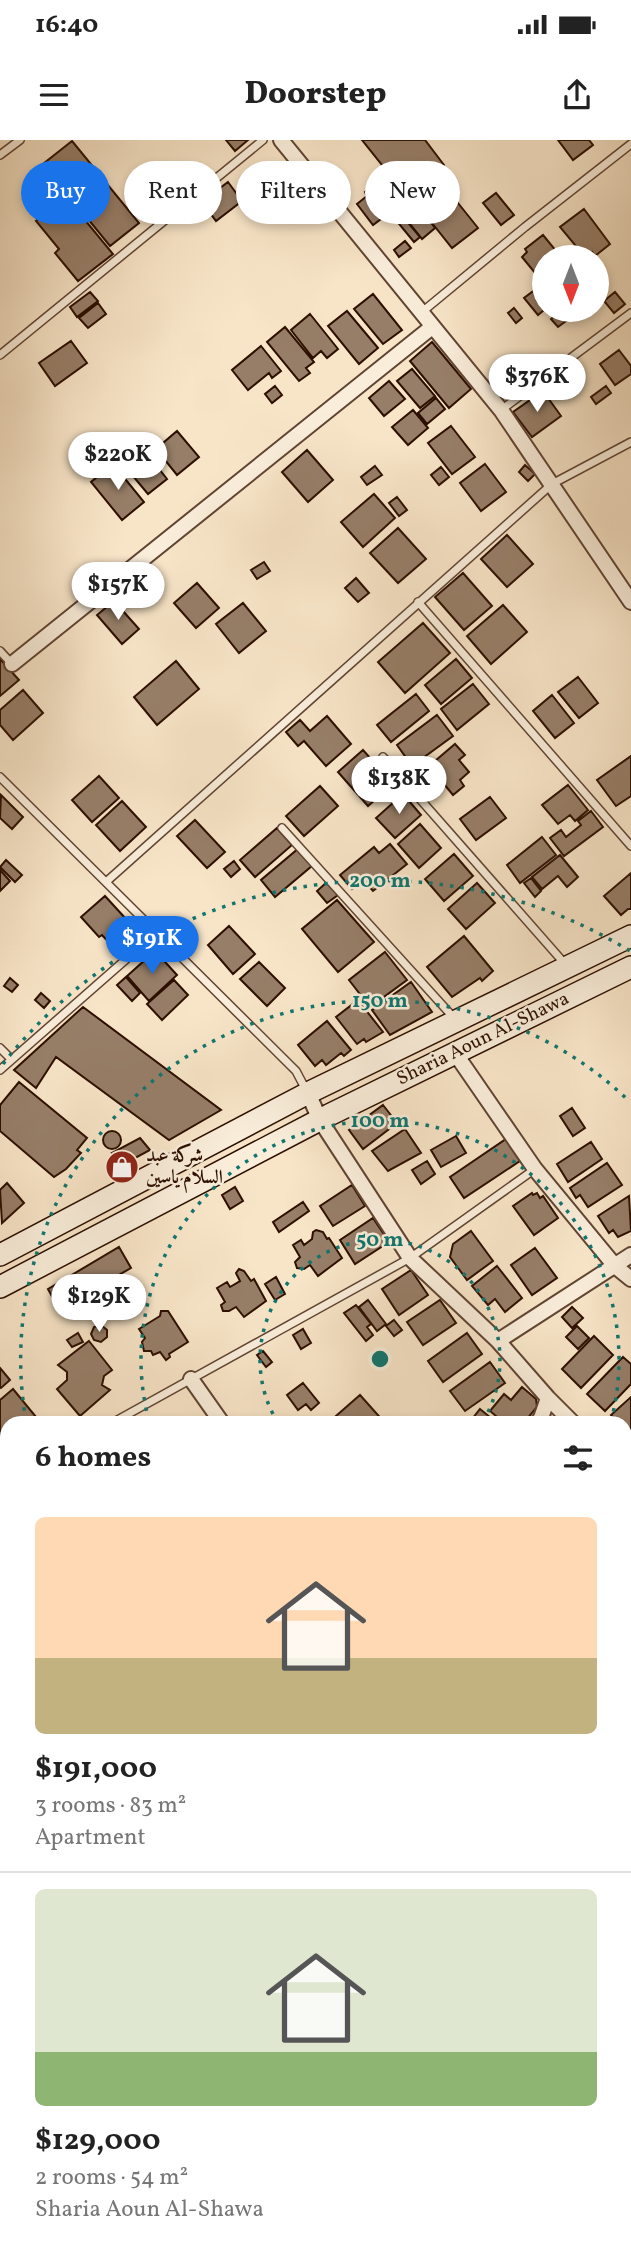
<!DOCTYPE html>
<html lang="en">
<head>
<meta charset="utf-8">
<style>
  :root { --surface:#fff; --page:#f2f2f2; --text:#222; --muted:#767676; --line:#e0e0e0; --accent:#1a73e8 }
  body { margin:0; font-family:Vollkorn,Amiri,serif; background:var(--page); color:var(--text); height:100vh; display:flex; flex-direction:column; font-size:26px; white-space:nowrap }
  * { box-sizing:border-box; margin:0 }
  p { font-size:23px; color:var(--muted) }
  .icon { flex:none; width:38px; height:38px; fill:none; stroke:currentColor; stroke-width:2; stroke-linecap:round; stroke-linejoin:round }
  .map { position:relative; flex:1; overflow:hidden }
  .details { position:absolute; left:0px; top:1276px; width:632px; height:842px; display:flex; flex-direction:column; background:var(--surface); border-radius:21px 21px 0 0; box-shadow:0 4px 10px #0003 }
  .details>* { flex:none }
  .banner { position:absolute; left:21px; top:21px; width:590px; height:63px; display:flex; gap:14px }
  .needle { width:46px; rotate:180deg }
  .fabs { position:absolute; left:532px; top:105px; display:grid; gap:14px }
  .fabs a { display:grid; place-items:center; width:77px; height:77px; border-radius:50%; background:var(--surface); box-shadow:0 4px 10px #0003; font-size:35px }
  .price { position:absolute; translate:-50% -60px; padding:0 16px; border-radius:24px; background:#fff; color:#222; font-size:23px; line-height:46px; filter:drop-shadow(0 2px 4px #0008) }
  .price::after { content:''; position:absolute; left:50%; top:42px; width:21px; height:16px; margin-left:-10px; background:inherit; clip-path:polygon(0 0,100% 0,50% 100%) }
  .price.active { background:var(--accent); color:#fff }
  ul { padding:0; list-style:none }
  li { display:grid; align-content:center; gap:14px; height:371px; padding:0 35px }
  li+li { border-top:2px solid var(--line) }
  li span { display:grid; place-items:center; height:217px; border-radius:10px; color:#555 }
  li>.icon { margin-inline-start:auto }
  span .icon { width:126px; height:126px; fill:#fffc; stroke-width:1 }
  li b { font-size:30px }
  h2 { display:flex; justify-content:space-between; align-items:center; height:84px; padding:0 35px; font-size:30px }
  .pill { padding:0 24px; border-radius:32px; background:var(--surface); box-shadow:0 4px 10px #0003; font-size:24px; line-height:63px }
  .pill.active { background:var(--accent); color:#fff }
  .status { display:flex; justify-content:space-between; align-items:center; height:49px; padding:0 35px; background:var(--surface); direction:ltr }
  .status svg { height:19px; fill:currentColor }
  header { display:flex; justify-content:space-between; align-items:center; height:91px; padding:0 35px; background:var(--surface); font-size:32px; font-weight:800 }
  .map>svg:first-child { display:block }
</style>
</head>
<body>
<div class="status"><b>16:40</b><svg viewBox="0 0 49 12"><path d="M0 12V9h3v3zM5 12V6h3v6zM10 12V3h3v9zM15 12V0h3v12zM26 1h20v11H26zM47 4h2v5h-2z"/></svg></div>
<header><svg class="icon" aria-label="menu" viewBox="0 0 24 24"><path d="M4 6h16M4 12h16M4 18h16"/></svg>Doorstep<svg class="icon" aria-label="share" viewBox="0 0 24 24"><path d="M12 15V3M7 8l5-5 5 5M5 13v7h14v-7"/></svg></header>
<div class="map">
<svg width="631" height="2116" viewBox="0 0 631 2116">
  <rect width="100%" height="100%" fill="#f8e5c8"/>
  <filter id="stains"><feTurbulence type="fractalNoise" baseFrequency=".00286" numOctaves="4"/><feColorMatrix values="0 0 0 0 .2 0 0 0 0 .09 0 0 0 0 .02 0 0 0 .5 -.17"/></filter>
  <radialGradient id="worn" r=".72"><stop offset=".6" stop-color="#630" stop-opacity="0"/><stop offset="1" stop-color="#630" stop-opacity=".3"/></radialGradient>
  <path fill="#977e68" stroke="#2d0f00" stroke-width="2" d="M226 0H248L235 11Z
    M362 0H425L444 25 406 55Z
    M558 0H589L593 5 573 20Z
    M72 1 139 83 110 106 43 24Z
    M444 36 455 49 446 56 435 43Z
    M228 42 242 61 216 81 202 62Z
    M385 42 402 63 373 85 357 64 367 56 365 52 375 44 378 48Z
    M496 53 514 75 501 85 483 63Z
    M66 57 113 114 78 141 55 113 59 109 36 81Z
    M415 62 435 88 422 99 401 73Z
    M458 63 478 88 452 108 432 83Z
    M584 69 610 104 595 116 592 112 585 117 560 87Z
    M401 74 420 97 414 102 395 79Z
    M543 95 561 117H544V144L522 117 527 112 525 109Z
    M405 101 411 108 399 117 394 110Z
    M540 146 544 152V170L538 175 524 158Z
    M90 152 98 161 77 177 70 167Z
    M615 152 625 164 614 173 604 161Z
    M373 154 402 190 383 204 354 169Z
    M98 163 106 174 88 188 79 178Z
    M514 168 522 178 516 183 508 173Z
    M347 171 378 208 359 224 328 186Z
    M559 172 566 181 558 187 551 179Z
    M310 174 338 209 327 218 321 211 313 218 291 190Z
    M285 187 314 222 306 228 310 233 299 241 267 202Z
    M71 201 87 223 55 246 39 223Z
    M432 202 471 249 449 268 410 221Z
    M261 206 281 231 272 238 269 233 248 250 232 230Z
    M619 210 631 226V234L615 245 600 224Z
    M412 229 435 256 420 268 397 241Z
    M389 241 405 259 384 276 369 258Z
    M275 246 282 255 272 263 265 254Z
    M606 246 611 253 596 264 591 257Z
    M543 251 561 276 532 297 513 272Z
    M436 258 445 269 427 284 418 273Z
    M413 270 428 288 408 305 392 287Z
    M451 286 475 317 452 334 428 303Z
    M177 291 199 317 177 335 156 309Z
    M142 307 167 339 148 354 122 323Z
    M307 310 333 340 308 362 282 332Z
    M113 324 144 362 122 380 91 342Z
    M485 324 506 352 481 371 460 343Z
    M525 325 535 334 528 341 519 332Z
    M375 326 382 335 367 345 361 337Z
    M441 327 449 337 439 345 431 335Z
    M374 354 395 378 363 407 341 382Z
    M397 357 407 370 399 376 389 363Z
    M398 388 426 419 398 443 370 413Z
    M507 395 533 424 507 447 481 419Z
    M264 422 270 431 257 439 251 430Z
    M463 433 492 466 464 490 435 457Z
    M356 438 369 453 358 462 345 448Z
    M197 443 219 468 196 488 174 463Z
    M114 461 139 489 122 504 97 475Z
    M243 463 266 491 239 513 216 484Z
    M503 465 527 492 491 524 467 496Z
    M423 483 450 513 405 553 378 522Z
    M0 519 19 540 0 556Z
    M456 519 472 538 441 564 425 545Z
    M176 521 199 549 157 585 134 557Z
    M578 537 598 563 579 578 558 552Z
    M473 544 489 564 457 590 441 569Z
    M23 550 43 573 13 600 0 585V570Z
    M416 554 429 571 391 602 377 585Z
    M552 555 574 583 555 598 533 571Z
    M437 575 453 596 412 626 397 605Z
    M327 576 351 604 326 626 304 601 298 606 286 592 300 580 310 591Z
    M455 604 465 615 459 620 469 632 460 640 464 646 453 655 439 638 432 644 422 632Z
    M363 610 393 644 368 666 338 632Z
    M631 616V656L616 666 597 640Z
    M99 636 119 658 92 682 72 660Z
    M568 645 588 670 575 681 570 675 558 684 542 665Z
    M320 646 338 666 304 696 286 676Z
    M403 654 421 675 395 698 376 678Z
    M1 655 23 677 12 689 0 678Z
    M490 657 506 678 476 700 460 679Z
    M122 661 146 687 120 711 96 685Z
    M591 671 603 687 564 716 550 698 561 690 566 697 581 685 578 681Z
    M195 680 225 712 207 728 177 696Z
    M420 684 441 708 419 728 398 704Z
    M277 688 292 705 255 737 240 720Z
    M542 697 556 715 520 743 507 725Z
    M390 704 407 724 373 751 363 740 352 749 340 735 374 707 379 713Z
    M299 708 313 725 275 757 261 740Z
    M454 714 473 736 444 761 425 739Z
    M560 715 578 737 567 747 558 736 542 749 532 737Z
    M6 720 22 735 15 742 0 727Z
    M234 721 240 729 231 737 224 729Z
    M0 730 10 741 0 751Z
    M631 733V769H628L621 775 604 756Z
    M531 738 541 751 535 757 524 743Z
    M327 742 338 755 327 763 317 751Z
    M477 743 495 763 466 789 448 769Z
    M105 756 137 791 116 810 102 795 99 797 81 777Z
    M337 760 374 802 338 832 302 789Z
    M229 786 255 814 233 834 208 805Z
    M464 796 493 831 482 841 480 838 452 857 427 827Z
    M155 811 177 835 149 861 127 836Z
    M385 812 407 840 370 867 349 840Z
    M259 822 285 848 267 866 240 839Z
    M126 837 140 853 132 861 117 845Z
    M10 838 18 845 12 852 4 846Z
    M174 840 188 855 162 880 147 864Z
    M411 842 432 872 390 895 372 870Z
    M41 853 50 861 44 868 35 860Z
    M358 860 383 892 366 902 364 899 357 904 336 877Z
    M83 867 221 970 169 1000 56 917 36 948 14 930Z
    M327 881 351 910 344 916 341 913 326 925 322 920 315 926 298 905Z
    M19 942 87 998 77 1010 81 1013 66 1029 54 1037 0 991V965Z
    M383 965 397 983 363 1009 349 990Z
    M572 968 585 988 573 996 560 976Z
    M405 989 421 1013 388 1031 372 1011Z
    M103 1000a9 9 0 1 1 18 0a9 9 0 1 1-18 0Z
    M456 996 466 1013 441 1027 431 1010Z
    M140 998 150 1010 124 1024 112 1013Z
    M506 999 520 1021 464 1058 450 1037Z
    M591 1002 602 1019 568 1042 557 1024Z
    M427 1021 435 1034 421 1044 412 1030Z
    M607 1023 622 1045 588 1067 580 1055 576 1058 570 1048Z
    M7 1043 24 1063 2 1083 0 1050Z
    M352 1045 365 1066 333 1086 320 1066Z
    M235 1047 243 1061 230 1069 222 1055Z
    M532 1053 533 1055 537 1053 540 1058 543 1056 558 1078 534 1095 513 1066Z
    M629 1056 631 1091 618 1097 613 1090 609 1093 598 1076Z
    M303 1062 309 1071 279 1092 273 1082Z
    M373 1078 389 1102 355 1124 340 1100Z
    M316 1090 323 1092 327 1099 329 1098 342 1118 318 1136 310 1125 304 1129 297 1128 295 1122 300 1117 293 1105 301 1100 304 1105 312 1099 313 1092Z
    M471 1091 493 1121 467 1140 450 1117 453 1104Z
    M119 1107 131 1128 59 1169 48 1149Z
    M535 1108 557 1138 532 1155 511 1125Z
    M497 1126 522 1158 505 1172 495 1159 488 1165 472 1146Z
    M239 1129 244 1131 251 1141 254 1139 266 1161 244 1177 236 1167 229 1171H223L221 1165 225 1162 217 1148 227 1142 230 1147 240 1141 236 1133Z
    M411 1130 428 1155 399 1175 382 1149Z
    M276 1137 285 1154 275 1160 265 1144Z
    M368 1160 386 1184 377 1191 359 1167Z
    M440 1160 456 1183 423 1205 407 1182Z
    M356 1165 371 1184 367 1187 373 1195 366 1201 344 1173Z
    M572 1167 583 1178 572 1188 562 1177Z
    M161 1171H168L188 1202 169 1214 170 1217 166 1220 160 1212 153 1215 151 1211H144L142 1202 145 1198 139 1189 160 1176Z
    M394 1180 402 1190 394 1196 386 1186Z
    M101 1185 107 1190V1197L101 1202 94 1200 91 1194 94 1187Z
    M577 1186 589 1198 578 1209 566 1197Z
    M303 1189 311 1203 301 1209 293 1195Z
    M78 1193 83 1202 72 1207 67 1200Z
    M467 1193 482 1214 443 1242 428 1221Z
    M594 1196 613 1215 581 1248 562 1229Z
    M89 1201 112 1230 104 1236 102 1245 110 1250 80 1276 57 1249 67 1240V1232L58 1225Z
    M263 1211 272 1222 266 1227 257 1215Z
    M623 1217 631 1224V1244L605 1271 587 1254Z
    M490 1222 505 1243 465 1271 450 1251Z
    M0 1228 10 1240 1 1248 0 1247Z
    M303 1243 319 1263 311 1270 306 1264 298 1270 287 1255Z
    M522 1247 536 1259 537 1267 527 1279 524 1277 519 1283H504L490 1271 504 1254 511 1260Z
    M13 1249 41 1283H7V1331L0 1336V1260Z
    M360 1255 385 1283H328Z
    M631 1257V1292L629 1294 625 1290V1283H618L611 1275Z
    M480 1269 497 1283H469Z
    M0 1412 7 1415V1444L0 1440Z
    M625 1502 631 1510V1541L626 1545Z
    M631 1599V1635L625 1627V1604Z
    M631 1667V1712L625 1704V1672Z
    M625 1715 631 1723V1733L625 1738Z
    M625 1805 631 1812 630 1848 625 1842Z
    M0 1862 7 1867V1918L0 1913V1895L6 1887 0 1883Z
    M631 1864V1923L625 1915V1869Z
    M7 1919V1940L0 1935V1929Z
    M625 1971 631 1979V2004L625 2009Z
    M0 2032 5 2043H7V2072L0 2075Z
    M631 2036V2090L625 2087V2042Z
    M22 2110H38L34 2116H19Z
    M41 2110H80L76 2116H37Z
    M201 2110H282L278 2116H197Z
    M339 2110H369L365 2116H335Z
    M463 2110H477L487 2113 486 2116H461Z
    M497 2110H527L537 2115 496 2116Z"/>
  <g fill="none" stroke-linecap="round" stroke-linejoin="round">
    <defs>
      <path id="lane" d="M0 15 20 0
        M422 172 525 87 631 4
        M0 215 263 0
        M501 270 631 173
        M418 462 631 706
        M0 511 12 524
        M383 617 565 824
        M0 637 296 931 306 950
        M282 688 454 878
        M106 742 552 344 631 302
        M0 908 11 919
        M0 930 156 793
        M112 1283 410 1118 535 1029
        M0 1567 7 1562"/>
      <path id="street" d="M281 0 501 270 631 462
        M12 524 432 187
        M455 913 535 1029 615 1126 631 1139
        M308 953 320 980 410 1118 498 1201 548 1258 573 1283
        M498 1201 631 1115
        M191 1239 222 1283
        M537 1283 541 1278 548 1258
        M625 1332 631 1338
        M625 1416 631 1411
        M625 1573 631 1568
        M625 1786 631 1781
        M625 1943 631 1938
        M0 2011 7 2016
        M142 2110 149 2116
        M305 2116 309 2110
        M624 2116 631 2110"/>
      <path id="secondary" d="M0 1115 308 953 631 796
        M0 1147 329 975 631 827
        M0 1668 7 1673
        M0 1704 7 1709
        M551 2110 560 2116
        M601 2110 610 2116"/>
    </defs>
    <use href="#lane" stroke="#604432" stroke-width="10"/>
    <use href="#street" stroke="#604432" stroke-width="18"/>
    <use href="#secondary" stroke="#2d0f00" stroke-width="24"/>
    <use href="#lane" stroke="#faeedb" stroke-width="7"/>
    <use href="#street" stroke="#faeedb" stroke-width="14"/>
    <use href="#secondary" stroke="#faeedb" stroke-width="21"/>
  </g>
  <g fill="none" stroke="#0f766e" stroke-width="3.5" stroke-dasharray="3.5 7">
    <path d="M278 1283A120 120 0 1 1 482 1283"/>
    <path d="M149 1281A239 239 0 1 1 611 1281"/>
    <path d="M26 1281A359 359 0 0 1 629 961"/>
    <path d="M3 924A479 479 0 0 1 630 811"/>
  </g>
  <defs>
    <symbol id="shop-disc" viewBox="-11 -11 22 22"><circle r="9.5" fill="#8f2418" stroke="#faeedb"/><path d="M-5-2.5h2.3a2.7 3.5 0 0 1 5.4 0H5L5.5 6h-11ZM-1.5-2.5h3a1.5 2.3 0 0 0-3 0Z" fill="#fff"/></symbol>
  </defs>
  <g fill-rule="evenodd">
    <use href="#shop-disc" x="103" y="1008" width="38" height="38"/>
  </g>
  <g text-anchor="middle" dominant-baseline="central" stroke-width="5" stroke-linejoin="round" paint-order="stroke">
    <g font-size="19" fill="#2d0f00" stroke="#faeedb">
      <text transform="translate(483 899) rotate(-26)">Sharia Aoun Al-Shawa</text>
    </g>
    <g font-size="19" font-weight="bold" fill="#2d0f00" stroke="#faeedb" text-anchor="start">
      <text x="146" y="1016">شركة عبد<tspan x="146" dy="22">السلام ياسين</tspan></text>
    </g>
  </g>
  <circle cx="380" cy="1219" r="10" fill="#0f766e" stroke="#faeedb" stroke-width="3.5"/>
  <g font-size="21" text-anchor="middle" font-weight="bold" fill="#0f766e" stroke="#faeedb" stroke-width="5" stroke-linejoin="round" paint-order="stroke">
    <text x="380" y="747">200 m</text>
    <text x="380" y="867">150 m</text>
    <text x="380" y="987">100 m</text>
    <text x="380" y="1106">50 m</text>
  </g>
  <rect width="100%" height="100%" filter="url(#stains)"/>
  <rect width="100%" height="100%" fill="url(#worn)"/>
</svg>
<div class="fabs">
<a><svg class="needle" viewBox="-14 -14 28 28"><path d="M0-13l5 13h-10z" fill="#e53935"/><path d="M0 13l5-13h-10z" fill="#767676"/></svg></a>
</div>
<b class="price" style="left:537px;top:274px">$376K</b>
<b class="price" style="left:118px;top:352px">$220K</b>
<b class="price" style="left:118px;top:482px">$157K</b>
<b class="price" style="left:399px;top:676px">$138K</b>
<b class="price active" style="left:152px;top:836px">$191K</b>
<b class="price" style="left:99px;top:1194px">$129K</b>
<div class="banner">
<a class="pill active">Buy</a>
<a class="pill">Rent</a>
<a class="pill">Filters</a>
<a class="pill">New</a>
</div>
<section class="details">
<h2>6 homes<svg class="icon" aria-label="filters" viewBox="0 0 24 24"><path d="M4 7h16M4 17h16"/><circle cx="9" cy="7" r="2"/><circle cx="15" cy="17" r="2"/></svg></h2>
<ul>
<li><span style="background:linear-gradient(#ffd9b3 65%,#c2b280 0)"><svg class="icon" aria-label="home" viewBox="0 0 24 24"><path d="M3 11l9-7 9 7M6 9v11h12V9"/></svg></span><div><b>$191,000</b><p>3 rooms · 83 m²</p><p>Apartment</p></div></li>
<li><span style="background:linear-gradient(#dfe7d0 75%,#8fb573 0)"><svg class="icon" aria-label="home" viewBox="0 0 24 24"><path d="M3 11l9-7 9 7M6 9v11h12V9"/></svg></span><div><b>$129,000</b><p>2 rooms · 54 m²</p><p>Sharia Aoun Al-Shawa</p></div></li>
</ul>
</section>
</div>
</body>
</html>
